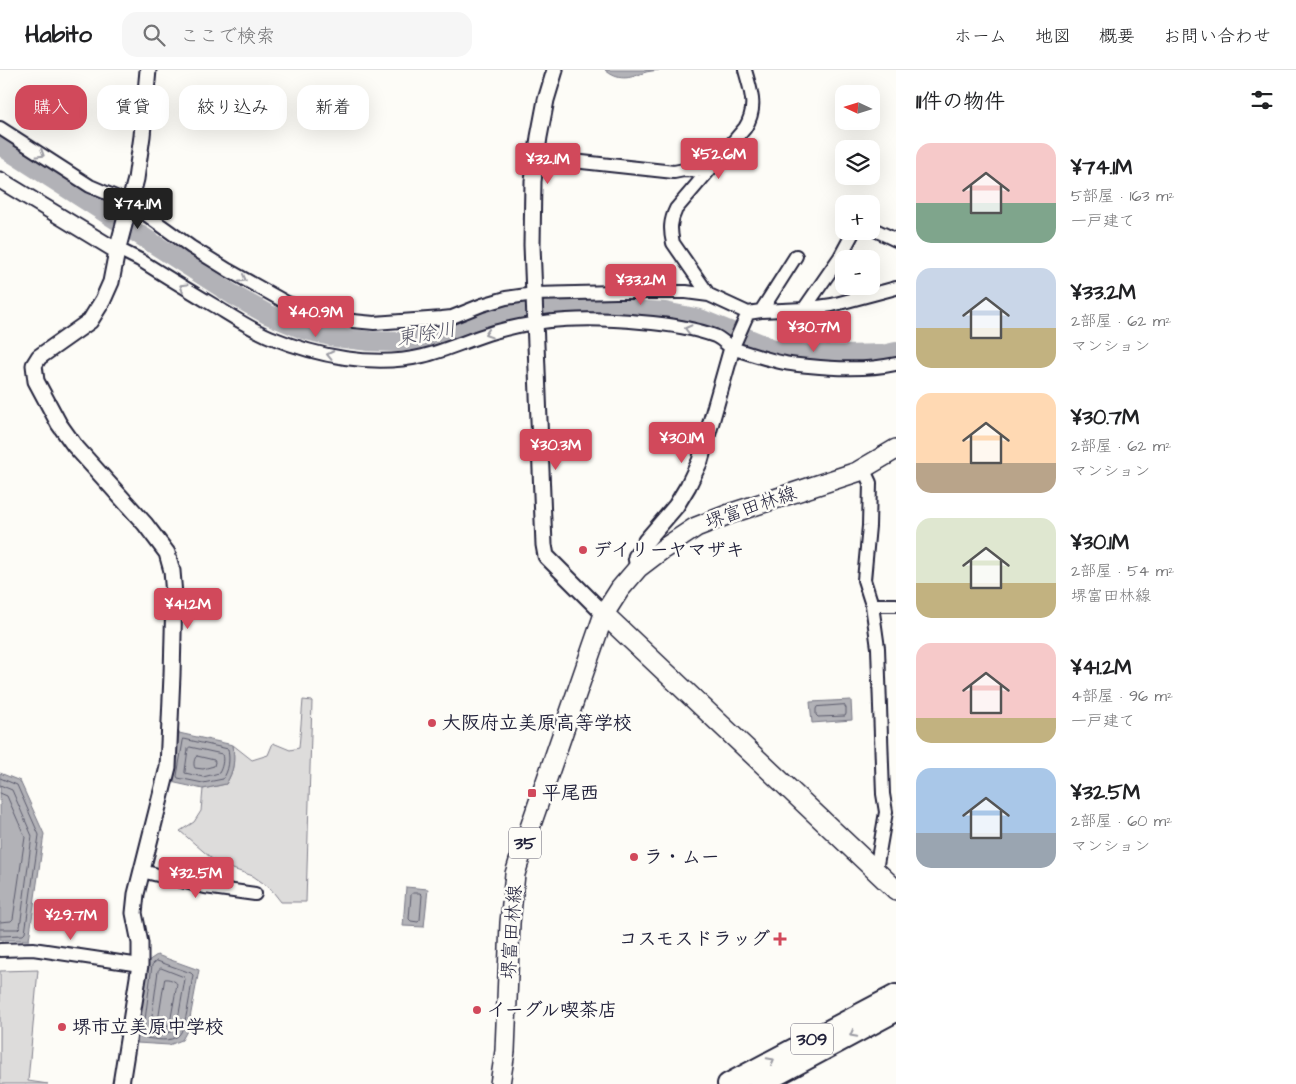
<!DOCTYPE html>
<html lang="ja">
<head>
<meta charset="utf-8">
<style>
  :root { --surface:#fff; --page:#f6f6f6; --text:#202124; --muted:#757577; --line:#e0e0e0; --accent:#d1495b }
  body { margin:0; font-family:"Architects Daughter","Klee One",sans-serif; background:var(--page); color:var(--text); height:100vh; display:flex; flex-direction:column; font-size:19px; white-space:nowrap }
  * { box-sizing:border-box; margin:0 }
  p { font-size:16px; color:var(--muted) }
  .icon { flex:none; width:28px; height:28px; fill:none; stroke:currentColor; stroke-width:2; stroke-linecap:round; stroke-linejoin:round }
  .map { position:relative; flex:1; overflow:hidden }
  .panel { display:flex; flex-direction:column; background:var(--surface); width:400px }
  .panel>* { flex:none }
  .guide { position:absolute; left:15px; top:15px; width:475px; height:45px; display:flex; gap:10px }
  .needle { width:32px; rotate:274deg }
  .buttons { position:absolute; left:835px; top:15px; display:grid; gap:10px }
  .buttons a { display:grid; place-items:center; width:45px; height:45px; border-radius:10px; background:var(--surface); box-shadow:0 5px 20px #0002; font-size:25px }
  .price { position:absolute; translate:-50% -42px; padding:0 11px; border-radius:5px; background:var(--accent); color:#fff; font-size:16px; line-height:32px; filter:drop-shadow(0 1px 2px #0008) }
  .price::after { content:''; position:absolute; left:50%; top:30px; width:15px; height:11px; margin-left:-8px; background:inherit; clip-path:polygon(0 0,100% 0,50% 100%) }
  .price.active { background:#222; color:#fff }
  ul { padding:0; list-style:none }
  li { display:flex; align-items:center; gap:15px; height:125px; padding:0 20px }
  li span { display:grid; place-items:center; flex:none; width:140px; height:100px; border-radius:15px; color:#555 }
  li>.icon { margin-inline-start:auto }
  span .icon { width:60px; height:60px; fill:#fffc; stroke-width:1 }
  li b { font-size:21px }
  h2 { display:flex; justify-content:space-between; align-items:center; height:60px; padding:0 20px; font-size:21px }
  .pill { padding:0 18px; border-radius:15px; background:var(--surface); box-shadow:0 5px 20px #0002; font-size:18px; line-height:45px }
  .pill.active { background:var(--accent); color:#fff }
  header { display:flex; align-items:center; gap:30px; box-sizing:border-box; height:70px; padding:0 25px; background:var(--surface); border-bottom:1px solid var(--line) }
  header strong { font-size:24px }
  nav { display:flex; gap:28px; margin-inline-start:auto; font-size:18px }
  .search { width:350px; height:45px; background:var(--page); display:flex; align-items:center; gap:12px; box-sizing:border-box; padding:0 18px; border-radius:15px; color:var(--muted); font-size:19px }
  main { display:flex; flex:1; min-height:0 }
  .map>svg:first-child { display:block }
</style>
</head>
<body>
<header>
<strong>Habito</strong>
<div class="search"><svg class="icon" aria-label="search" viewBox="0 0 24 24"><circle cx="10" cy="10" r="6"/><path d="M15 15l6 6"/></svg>ここで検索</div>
<nav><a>ホーム</a><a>地図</a><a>概要</a><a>お問い合わせ</a></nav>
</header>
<main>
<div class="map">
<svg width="896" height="1014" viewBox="0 0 896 1014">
  <rect width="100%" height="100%" fill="#fdfcf7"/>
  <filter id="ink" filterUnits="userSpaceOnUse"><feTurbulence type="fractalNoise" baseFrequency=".02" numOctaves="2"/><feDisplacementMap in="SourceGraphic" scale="10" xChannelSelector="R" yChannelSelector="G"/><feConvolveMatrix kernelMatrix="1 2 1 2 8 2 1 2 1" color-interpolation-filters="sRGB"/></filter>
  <g filter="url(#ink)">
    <path fill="#dddcdb" stroke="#807f8b" d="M303 630 312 631 306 832H281L270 818 253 806 218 794 180 761 194 752 201 741 203 719 226 714C235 699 234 692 233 675L252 690 268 685 273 673 290 680 299 678Z
      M38 900 28 1011 48 1014H0V901Z"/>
    <path fill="#b2b2b7" stroke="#787885" d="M605 0H659C654 1 648 1 643 3 629 9 618 11 605 0Z
      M851 630 852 650 812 653 810 632Z
      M179 663 233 675C235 691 234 700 226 714L203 719 171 712 176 688Z
      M0 703 20 711 44 764 29 870H0Z
      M406 817 428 819 424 857 403 856Z
      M157 885 199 900 188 959 182 970 169 975 137 973 148 891Z"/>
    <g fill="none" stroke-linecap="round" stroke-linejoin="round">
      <path stroke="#5c5c6d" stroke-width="1" d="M844 635 846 638V644L845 646 818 647 816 645V639L817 637Z
        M184 669 228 679C230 690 229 700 223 709L203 713 178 708 177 706 183 671Z
        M190 677 222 684C224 690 222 698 219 703L203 707 185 703V701L188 679Z
        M197 686 214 690 215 692 214 696 203 699 195 698C193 695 194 687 197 686Z
        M0 708 17 715 39 765 25 863 23 865 0 866
        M0 715 12 720 32 766 20 857 18 859H0
        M0 723 7 726 25 767 13 849 11 851 0 852
        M413 823H420L422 825 420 850 418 852 411 851 409 849 411 825Z
        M157 891 191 903 193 905C191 916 186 959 179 965 171 973 155 969 145 968L143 966 152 895Z
        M161 898 184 907 185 909 177 955C172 966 162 963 152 963L150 960 158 901Z
        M165 909C168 908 176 911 177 914L170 953C168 957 164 956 160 956L158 953Z"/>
      <path stroke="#b2b2b7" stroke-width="20" d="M0 75 235 226 267 244 303 259 335 267 369 271 398 272 434 267 520 240 548 237 616 239 665 242 700 249 776 280 807 284 843 285 887 284 896 282"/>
      <defs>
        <path id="minor" d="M0 58 90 116 130 133 191 177 228 200 287 233 330 246 353 251 374 253 442 248 452 247 482 235 506 228 534 224 616 222H686L709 225 748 243 761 241 804 239 832 235 896 218
          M536 87 674 102 684 100 708 101
          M871 158 896 170
          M117 181 124 182 140 190C165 206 190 221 215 236 233 247 251 259 270 267 317 286 373 298 423 286 447 280 470 269 494 262 543 248 590 247 641 252 666 254 691 257 715 266 722 269 727 276 735 279 751 284 768 290 785 293 793 295 801 295 809 296 837 299 868 300 896 294
          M709 225 673 173C670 160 670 151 676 139L745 58C758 37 751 22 745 0
          M804 239 840 187 854 161
          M761 241 796 186
          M732 278 736 270 748 243
          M863 398 870 413 869 456 864 510 872 535 878 578 883 724 886 742 876 800
          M872 535H896
          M142 801 205 817 255 824
          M0 880 33 879 140 895"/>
        <path id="tertiary" d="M555 0 546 30 539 67 533 111 532 175 544 475 546 486 604 544
          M0 110 117 181
          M638 498 636 487 646 471 676 436 688 416 700 391 732 278
          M121 1014 140 895V873L134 843 136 824 168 697 172 605 174 525 172 501 167 483 145 454 74 375 59 354 36 311 34 295 39 287 90 251 103 230 111 212 117 181 136 109 142 66 148 0"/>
        <path id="primary" d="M604 544 896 820
          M500 1014 505 981 510 853 515 804 525 772 604 544 620 519 638 498 663 479 696 457 732 443 857 402 896 379"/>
        <path id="trunk" d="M728 1014 896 925
          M760 1014 896 941"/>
      </defs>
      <use href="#minor" stroke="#22223b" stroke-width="16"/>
      <use href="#tertiary" stroke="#22223b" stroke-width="19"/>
      <use href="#primary" stroke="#22223b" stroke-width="22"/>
      <use href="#trunk" stroke="#22223b" stroke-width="24"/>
      <use href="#minor" stroke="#fdfcf7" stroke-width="12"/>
      <use href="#tertiary" stroke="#fdfcf7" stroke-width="15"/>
      <use href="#primary" stroke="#fdfcf7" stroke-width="19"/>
      <use href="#trunk" stroke="#fdfcf7" stroke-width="20"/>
    </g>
    <defs><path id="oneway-chevron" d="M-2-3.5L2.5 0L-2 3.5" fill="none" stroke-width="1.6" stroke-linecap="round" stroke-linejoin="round" transform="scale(1.25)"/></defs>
    <g stroke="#9a9aa2">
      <use href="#oneway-chevron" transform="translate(41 84) rotate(32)"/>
      <use href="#oneway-chevron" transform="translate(243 209) rotate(29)"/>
      <use href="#oneway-chevron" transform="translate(183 217) rotate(-148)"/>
      <use href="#oneway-chevron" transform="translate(688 259) rotate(-166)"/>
      <use href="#oneway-chevron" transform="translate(488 264) rotate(162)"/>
      <use href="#oneway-chevron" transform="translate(330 285) rotate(-168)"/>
      <use href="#oneway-chevron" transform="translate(853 964) rotate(152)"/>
      <use href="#oneway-chevron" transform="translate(771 991) rotate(-28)"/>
    </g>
  </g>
  <g fill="#d1495b" stroke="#fdfcf7" stroke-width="2">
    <circle cx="583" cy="480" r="5"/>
    <circle cx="432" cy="653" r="5"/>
    <rect x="527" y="718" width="10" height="10" rx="2.5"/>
    <circle cx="634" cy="787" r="5"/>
    <path d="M777.5 861.5h5v5h5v5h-5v5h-5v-5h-5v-5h5z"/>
    <circle cx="477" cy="940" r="5"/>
    <circle cx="62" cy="957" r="5"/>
  </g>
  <g text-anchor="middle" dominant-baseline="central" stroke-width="5" stroke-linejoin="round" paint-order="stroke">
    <g fill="#fdfcf7" stroke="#646373" stroke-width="1">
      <rect x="509" y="757.5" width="32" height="31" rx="4"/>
      <rect x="791" y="953.5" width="42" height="31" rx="4"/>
    </g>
    <g font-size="18" font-weight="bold" fill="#22223b">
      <text x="525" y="773">35</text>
      <text x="812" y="969">309</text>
    </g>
    <g font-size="19" fill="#22223b" stroke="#fdfcf7">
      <text transform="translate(751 438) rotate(-19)">堺富田林線</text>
      <text transform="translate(512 862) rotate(-86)">堺富田林線</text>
    </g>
    <g font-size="19" font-weight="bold" fill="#22223b" stroke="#fdfcf7" text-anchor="start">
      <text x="593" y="480">デイリーヤマザキ</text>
      <text x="442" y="653">大阪府立美原高等学校</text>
      <text x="542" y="723">平尾西</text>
      <text x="644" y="787">ラ・ムー</text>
      <text x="770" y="869" text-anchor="end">コスモスドラッグ</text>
      <text x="487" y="940">イーグル喫茶店</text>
      <text x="72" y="957">堺市立美原中学校</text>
    </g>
    <g font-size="20" font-style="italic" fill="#545466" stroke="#fdfcf7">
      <text transform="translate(426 264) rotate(-10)">東除川</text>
    </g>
  </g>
</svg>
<div class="buttons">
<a><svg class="needle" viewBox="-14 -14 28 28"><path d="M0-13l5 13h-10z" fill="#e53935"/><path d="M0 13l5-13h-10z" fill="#757577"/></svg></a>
<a><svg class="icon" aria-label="layers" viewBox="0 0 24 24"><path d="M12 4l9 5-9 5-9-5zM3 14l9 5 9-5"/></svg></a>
<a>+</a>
<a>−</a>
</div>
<b class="price" style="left:719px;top:110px">¥52.6M</b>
<b class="price" style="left:548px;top:115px">¥32.1M</b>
<b class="price active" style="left:138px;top:160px">¥74.1M</b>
<b class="price" style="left:641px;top:236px">¥33.2M</b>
<b class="price" style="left:316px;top:268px">¥40.9M</b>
<b class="price" style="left:814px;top:283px">¥30.7M</b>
<b class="price" style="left:682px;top:394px">¥30.1M</b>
<b class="price" style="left:556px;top:401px">¥30.3M</b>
<b class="price" style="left:188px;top:560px">¥41.2M</b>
<b class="price" style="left:196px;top:829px">¥32.5M</b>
<b class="price" style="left:71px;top:871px">¥29.7M</b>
<div class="guide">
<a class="pill active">購入</a>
<a class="pill">賃貸</a>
<a class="pill">絞り込み</a>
<a class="pill">新着</a>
</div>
</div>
<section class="panel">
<h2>11件の物件<svg class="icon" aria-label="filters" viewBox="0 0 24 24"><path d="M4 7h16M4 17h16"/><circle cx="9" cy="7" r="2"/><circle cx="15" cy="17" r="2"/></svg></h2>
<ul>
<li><span style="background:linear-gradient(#f6c9c9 60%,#7fa58c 0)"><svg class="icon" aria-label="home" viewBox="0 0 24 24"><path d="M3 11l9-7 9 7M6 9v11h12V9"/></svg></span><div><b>¥74.1M</b><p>5部屋 · 163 m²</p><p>一戸建て</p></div></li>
<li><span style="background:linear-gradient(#c9d6e8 60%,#c2b280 0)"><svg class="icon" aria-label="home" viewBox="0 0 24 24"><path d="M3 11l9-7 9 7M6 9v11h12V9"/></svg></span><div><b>¥33.2M</b><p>2部屋 · 62 m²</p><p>マンション</p></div></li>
<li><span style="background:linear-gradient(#ffd9b3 70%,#b9a48a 0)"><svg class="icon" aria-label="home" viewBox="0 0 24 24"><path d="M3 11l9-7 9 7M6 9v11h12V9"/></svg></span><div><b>¥30.7M</b><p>2部屋 · 62 m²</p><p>マンション</p></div></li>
<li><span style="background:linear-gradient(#dfe7d0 65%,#c2b280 0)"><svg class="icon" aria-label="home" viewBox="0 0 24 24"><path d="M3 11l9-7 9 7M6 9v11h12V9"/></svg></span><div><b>¥30.1M</b><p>2部屋 · 54 m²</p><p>堺富田林線</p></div></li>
<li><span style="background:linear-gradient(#f6c9c9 75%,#c2b280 0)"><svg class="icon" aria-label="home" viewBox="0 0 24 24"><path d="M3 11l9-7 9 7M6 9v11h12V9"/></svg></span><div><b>¥41.2M</b><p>4部屋 · 96 m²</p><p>一戸建て</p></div></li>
<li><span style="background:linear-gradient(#a9c7e8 65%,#9aa5b1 0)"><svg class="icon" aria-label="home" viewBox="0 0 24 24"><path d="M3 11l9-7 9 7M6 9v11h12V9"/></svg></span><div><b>¥32.5M</b><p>2部屋 · 60 m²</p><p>マンション</p></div></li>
</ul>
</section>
</main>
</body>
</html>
